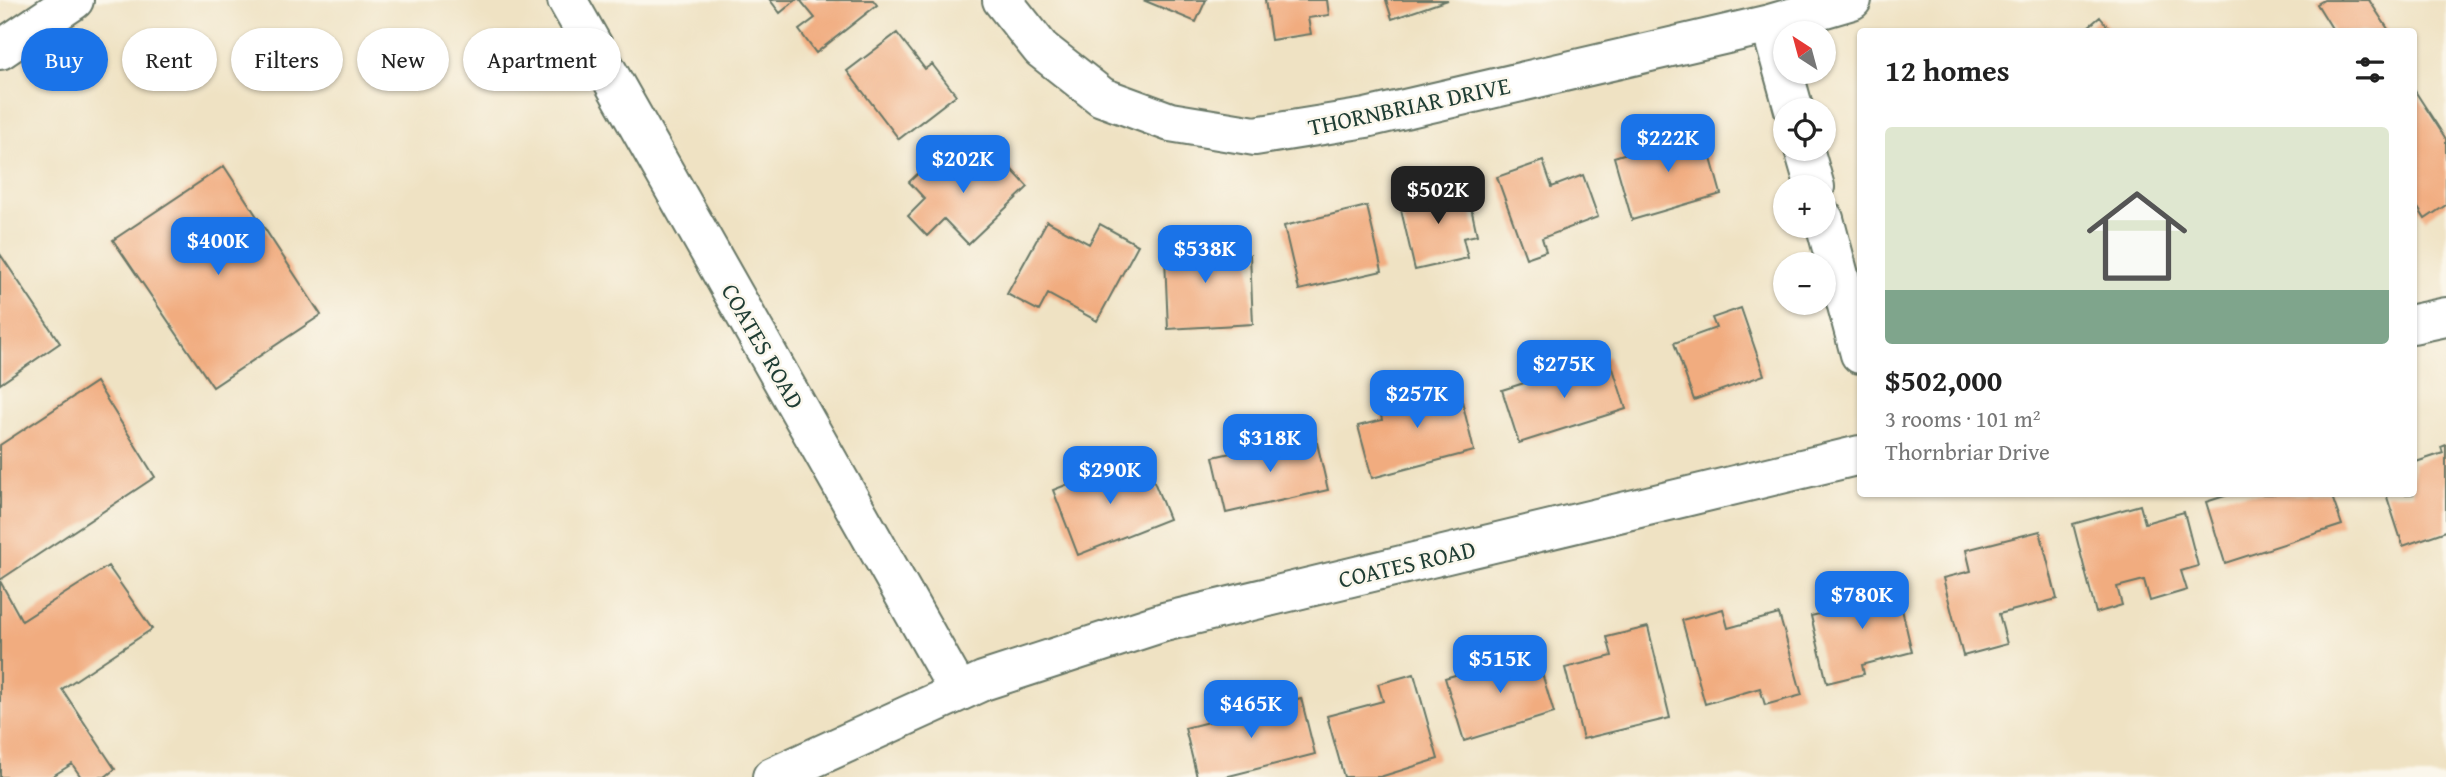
<!DOCTYPE html>
<html lang="en">
<head>
<meta charset="utf-8">
<style>
  :root { --surface:#fff; --page:#f2f2f2; --text:#222; --muted:#767676; --line:#e0e0e0; --accent:#1a73e8 }
  body { margin:0; font-family:"Gentium Book Plus",serif; background:var(--page); color:var(--text); height:100vh; display:flex; flex-direction:column; font-size:26px; white-space:nowrap }
  * { box-sizing:border-box; margin:0 }
  p { font-size:23px; color:var(--muted) }
  .icon { flex:none; width:38px; height:38px; fill:none; stroke:currentColor; stroke-width:2; stroke-linecap:round; stroke-linejoin:round }
  .map { position:relative; flex:1; overflow:hidden }
  .details { position:absolute; left:1857px; top:28px; width:560px; height:469px; display:flex; flex-direction:column; background:var(--surface); border-radius:7px; box-shadow:0 2px 5px #0004 }
  .details>* { flex:none }
  .banner { position:absolute; left:21px; top:28px; width:665px; height:63px; display:flex; gap:14px }
  .needle { width:46px; rotate:324deg }
  .buttons { position:absolute; left:1773px; top:21px; display:grid; gap:14px }
  .buttons a { display:grid; place-items:center; width:63px; height:63px; border-radius:50%; background:var(--surface); box-shadow:0 2px 5px #0004; font-size:35px }
  .price { position:absolute; translate:-50% -60px; padding:0 16px; border-radius:14px; background:var(--accent); color:#fff; font-size:23px; line-height:46px; filter:drop-shadow(0 2px 4px #0008) }
  .price::after { content:''; position:absolute; left:50%; top:42px; width:21px; height:16px; margin-left:-10px; background:inherit; clip-path:polygon(0 0,100% 0,50% 100%) }
  .price.active { background:#222; color:#fff }
  ul { padding:0; list-style:none }
  li { display:grid; align-content:center; gap:14px; height:371px; padding:0 28px }
  li+li { border-top:2px solid var(--line) }
  li span { display:grid; place-items:center; height:217px; border-radius:7px; color:#555 }
  li>.icon { margin-inline-start:auto }
  span .icon { width:126px; height:126px; fill:#fffc; stroke-width:1 }
  li b { font-size:30px }
  h2 { display:flex; justify-content:space-between; align-items:center; height:84px; padding:0 28px; font-size:30px }
  .tag { padding:0 24px; border-radius:32px; background:var(--surface); box-shadow:0 2px 5px #0004; font-size:24px; line-height:63px }
  .tag.active { background:var(--accent); color:#fff }
  .map>svg:first-child { display:block }
</style>
</head>
<body>
<div class="map">
<svg width="2446" height="777" viewBox="0 0 2446 777">
  <rect width="100%" height="100%" fill="#fbf7ec"/>
  <filter id="ink" filterUnits="userSpaceOnUse"><feTurbulence type="fractalNoise" baseFrequency=".0143" numOctaves="2"/><feDisplacementMap in="SourceGraphic" scale="14" xChannelSelector="R" yChannelSelector="G"/><feConvolveMatrix kernelMatrix="1 2 1 2 8 2 1 2 1" color-interpolation-filters="sRGB"/></filter>
  <filter id="wash" filterUnits="userSpaceOnUse"><feTurbulence type="fractalNoise" baseFrequency=".00686" numOctaves="4" result="noise"/><feDisplacementMap in="SourceGraphic" scale="28" xChannelSelector="R" yChannelSelector="G"/><feGaussianBlur stdDeviation="1.57" result="paint"/><feColorMatrix in="noise" values="0 0 0 0 0 0 0 0 0 0 0 0 0 0 0 0 0 1.4 0 .05"/><feComposite in="paint" operator="in"/></filter>
  <g filter="url(#wash)">
    <rect width="100%" height="100%" fill="#efe2c3"/>
    <g id="blocks">
      <path fill="#f1ac7f" d="M770 0H796L780 13Z
        M800 0H873L877 5 816 53 799 30 815 18Z
        M1143 0H1206L1196 22Z
        M1265 0H1327L1329 15 1308 18 1311 34 1271 40Z
        M1386 0H1448L1392 19Z
        M2324 0H2369L2390 32H2331L2333 30 2317 4Z
        M2100 17 2112 32H2082Z
        M897 33 925 69 932 64 956 95 899 139 847 71Z
        M2413 88 2446 139V205L2425 219 2413 200Z
        M1702 126 1721 194 1632 220 1614 157 1666 141 1664 137Z
        M947 146 978 179 1001 158 1028 187 968 244 944 219 927 236 908 216 925 199 909 182Z
        M1543 161 1552 187 1583 175 1598 217 1542 238 1546 251 1526 258 1497 177Z
        M224 166 321 315 213 387 113 240Z
        M1466 184 1477 235 1463 238 1468 258 1415 270 1399 201Z
        M1367 206 1382 271 1299 290 1284 226Z
        M1047 221 1089 244 1100 224 1138 245 1097 321 1048 294 1039 311 1007 294Z
        M1205 232 1206 257 1250 255 1253 324 1168 329 1164 234Z
        M0 254 60 343 0 384Z
        M1741 308 1764 375 1694 400 1674 343 1716 328 1712 318Z
        M1609 356 1626 409 1519 443 1502 390Z
        M1457 380 1474 451 1372 478 1358 426 1382 420 1378 400Z
        M96 382 155 477 0 580V445Z
        M1315 434 1328 490 1226 513 1213 457Z
        M2446 445V531L2403 546 2386 494H2413V463L2443 453 2441 447Z
        M1145 459 1169 519 1078 555 1053 490 1099 472 1101 477Z
        M2231 494H2331L2342 525 2225 563 2206 502Z
        M2140 505 2145 523 2184 512 2198 566 2181 571 2187 590 2150 601 2144 580 2117 587 2122 605 2096 613 2073 524Z
        M2040 531 2057 599 1999 614 2007 644 1963 656 1943 578 1971 571 1966 550Z
        M108 566 152 629 62 689 115 769 105 777H81L72 764 51 777H0V581L22 621Z
        M1894 575 1912 652 1862 665 1864 674 1827 683 1811 616 1857 605 1852 585Z
        M1723 609 1728 628 1779 614 1802 695 1765 705 1760 688 1705 704 1682 620Z
        M1648 627 1670 718 1583 739 1565 668 1612 656 1607 637Z
        M1534 647 1554 713 1464 741 1445 678 1510 659 1509 655Z
        M1414 674 1438 759 1380 777H1344L1327 716 1383 701 1378 684Z
        M1301 698 1315 754 1225 777H1197L1185 728Z"/>
    </g>
  </g>
  <g filter="url(#ink)">
    <use href="#blocks" fill-opacity="0" stroke="#687766" stroke-width="2"/>
    <g fill="none" stroke-linecap="round" stroke-linejoin="round">
      <defs>
        <path id="minor" d="M567 0 959 692
          M1002 0 1041 49 1102 97 1170 122 1255 136 1366 118 1770 24 1852 0
          M1770 24 1794 110
          M0 50 74 0
          M1804 149 1815 187
          M1824 219 1860 354
          M2413 324 2446 317
          M772 777 983 681 1164 622 1860 455"/>
      </defs>
      <use href="#minor" stroke="#687766" stroke-width="42"/>
      <use href="#minor" stroke="#fff" stroke-width="38"/>
    </g>
  </g>
  <g text-anchor="middle" dominant-baseline="central" stroke-width="5" stroke-linejoin="round" paint-order="stroke">
    <g font-size="24" fill="#1f3d34" stroke="#fbf7ec">
      <text transform="translate(1409 106) rotate(-12)">THORNBRIAR DRIVE</text>
      <text transform="translate(763 346) rotate(60)">COATES ROAD</text>
      <text transform="translate(1407 564) rotate(-13)">COATES ROAD</text>
    </g>
  </g>
</svg>
<div class="buttons">
<a><svg class="needle" viewBox="-14 -14 28 28"><path d="M0-13l5 13h-10z" fill="#e53935"/><path d="M0 13l5-13h-10z" fill="#767676"/></svg></a>
<a><svg class="icon" aria-label="locate" viewBox="0 0 24 24"><circle cx="12" cy="12" r="6"/><path d="M12 2v4M12 18v4M2 12h4M18 12h4"/></svg></a>
<a>+</a>
<a>−</a>
</div>
<b class="price" style="left:1668px;top:174px">$222K</b>
<b class="price" style="left:963px;top:195px">$202K</b>
<b class="price active" style="left:1438px;top:226px">$502K</b>
<b class="price" style="left:218px;top:277px">$400K</b>
<b class="price" style="left:1205px;top:285px">$538K</b>
<b class="price" style="left:1564px;top:400px">$275K</b>
<b class="price" style="left:1417px;top:430px">$257K</b>
<b class="price" style="left:1270px;top:474px">$318K</b>
<b class="price" style="left:1110px;top:506px">$290K</b>
<b class="price" style="left:1862px;top:631px">$780K</b>
<b class="price" style="left:1500px;top:695px">$515K</b>
<b class="price" style="left:1251px;top:740px">$465K</b>
<div class="banner">
<a class="tag active">Buy</a>
<a class="tag">Rent</a>
<a class="tag">Filters</a>
<a class="tag">New</a>
<a class="tag">Apartment</a>
</div>
<section class="details">
<h2>12 homes<svg class="icon" aria-label="filters" viewBox="0 0 24 24"><path d="M4 7h16M4 17h16"/><circle cx="9" cy="7" r="2"/><circle cx="15" cy="17" r="2"/></svg></h2>
<ul>
<li><span style="background:linear-gradient(#dfe7d0 75%,#7fa58c 0)"><svg class="icon" aria-label="home" viewBox="0 0 24 24"><path d="M3 11l9-7 9 7M6 9v11h12V9"/></svg></span><div><b>$502,000</b><p>3 rooms · 101 m²</p><p>Thornbriar Drive</p></div></li>
</ul>
</section>
</div>
</body>
</html>
